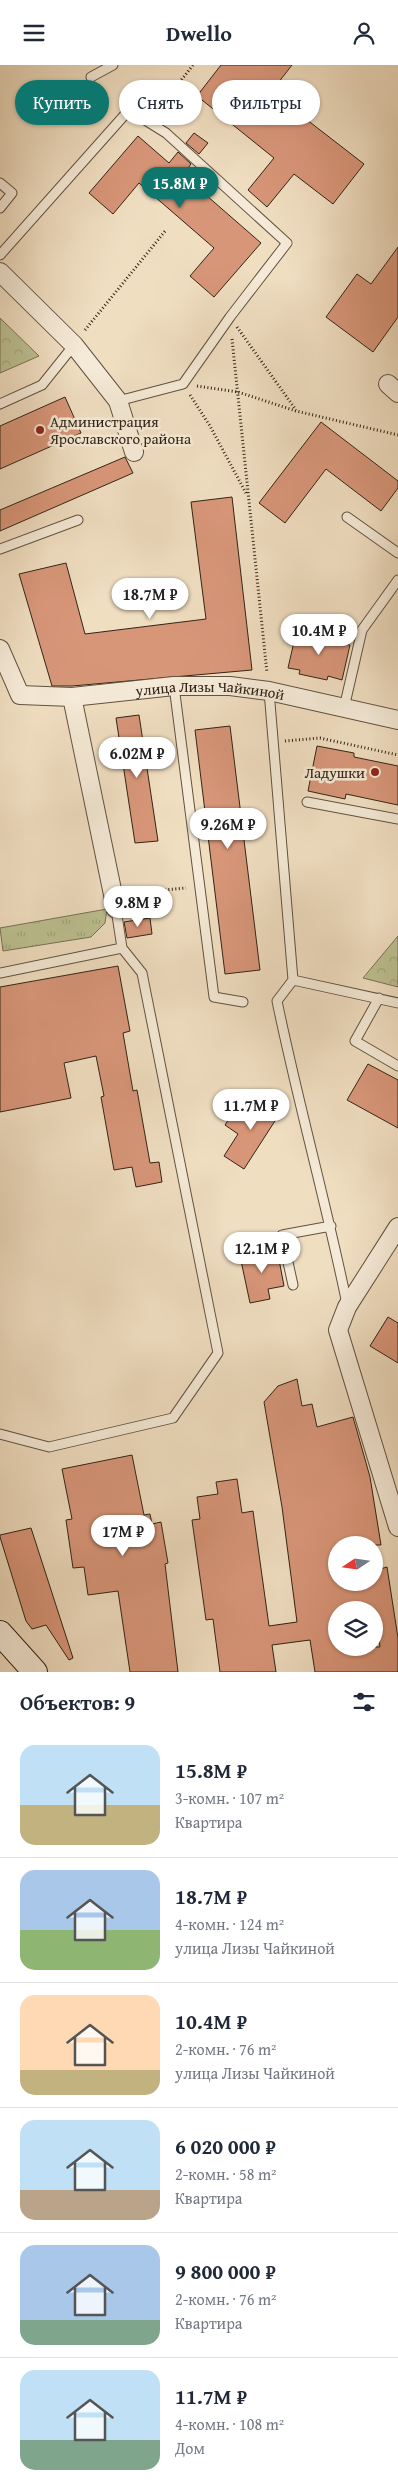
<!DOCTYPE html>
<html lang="ru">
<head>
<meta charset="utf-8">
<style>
  :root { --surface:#fff; --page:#f6f6f7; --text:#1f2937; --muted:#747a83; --line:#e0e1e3; --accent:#0f766e }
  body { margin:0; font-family:"Gentium Book Plus",serif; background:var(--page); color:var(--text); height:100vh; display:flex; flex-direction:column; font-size:19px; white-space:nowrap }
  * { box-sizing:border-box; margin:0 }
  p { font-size:16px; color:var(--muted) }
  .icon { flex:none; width:28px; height:28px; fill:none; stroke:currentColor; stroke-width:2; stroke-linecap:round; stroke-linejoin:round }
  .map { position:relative; height:1607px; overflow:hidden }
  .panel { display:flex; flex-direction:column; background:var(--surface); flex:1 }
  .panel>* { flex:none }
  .guide { position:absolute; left:15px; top:15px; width:369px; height:45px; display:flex; gap:10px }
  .needle { width:32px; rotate:257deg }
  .buttons { position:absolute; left:328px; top:1471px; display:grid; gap:10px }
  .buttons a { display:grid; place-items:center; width:55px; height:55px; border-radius:50%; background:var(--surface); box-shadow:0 1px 4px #0004; font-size:25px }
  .price { position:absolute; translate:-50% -42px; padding:0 11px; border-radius:18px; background:#fff; color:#222; font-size:16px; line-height:32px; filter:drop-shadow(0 1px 2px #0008) }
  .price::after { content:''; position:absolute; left:50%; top:30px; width:15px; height:11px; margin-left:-8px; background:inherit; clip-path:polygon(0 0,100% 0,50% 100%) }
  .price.selected { background:var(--accent); color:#fff }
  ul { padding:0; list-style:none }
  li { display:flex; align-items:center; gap:15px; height:125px; padding:0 20px }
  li+li { border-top:1px solid var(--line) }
  li span { display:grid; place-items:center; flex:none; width:140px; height:100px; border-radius:15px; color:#555 }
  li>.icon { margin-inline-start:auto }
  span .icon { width:60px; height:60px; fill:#fffc; stroke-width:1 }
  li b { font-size:21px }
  h2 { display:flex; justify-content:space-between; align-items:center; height:60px; padding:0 20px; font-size:21px }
  .pill { padding:0 18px; border-radius:22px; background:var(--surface); box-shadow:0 1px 4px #0004; font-size:18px; line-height:45px }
  .pill.selected { background:var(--accent); color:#fff }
  header { display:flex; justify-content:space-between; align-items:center; height:65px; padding:0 20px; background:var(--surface); font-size:22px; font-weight:800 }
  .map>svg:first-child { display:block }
</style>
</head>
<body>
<header><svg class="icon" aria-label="menu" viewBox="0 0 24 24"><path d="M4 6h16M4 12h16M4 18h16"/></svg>Dwello<svg class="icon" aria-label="person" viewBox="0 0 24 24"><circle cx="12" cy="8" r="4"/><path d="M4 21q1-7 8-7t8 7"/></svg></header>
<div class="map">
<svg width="398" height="1607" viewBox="0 0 398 1607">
  <defs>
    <pattern id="grass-tufts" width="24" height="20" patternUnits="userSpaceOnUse" patternTransform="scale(1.25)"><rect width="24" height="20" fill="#bcc091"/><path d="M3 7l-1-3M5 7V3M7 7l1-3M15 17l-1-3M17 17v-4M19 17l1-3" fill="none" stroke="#a2a57c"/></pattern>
    <pattern id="forest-crowns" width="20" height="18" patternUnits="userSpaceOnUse" patternTransform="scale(1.25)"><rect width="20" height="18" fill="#bcc091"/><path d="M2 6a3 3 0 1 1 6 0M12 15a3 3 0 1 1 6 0" fill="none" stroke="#a2a57c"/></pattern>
  </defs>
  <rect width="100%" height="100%" fill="#f0dec1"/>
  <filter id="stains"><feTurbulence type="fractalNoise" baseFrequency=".004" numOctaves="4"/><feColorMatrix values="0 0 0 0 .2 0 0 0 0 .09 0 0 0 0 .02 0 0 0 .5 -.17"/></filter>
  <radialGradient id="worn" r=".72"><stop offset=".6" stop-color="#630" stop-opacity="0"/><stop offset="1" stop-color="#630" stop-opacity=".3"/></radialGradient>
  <path fill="url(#grass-tufts)" stroke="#767253" d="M107 844 105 858 91 872 3 886 0 863Z"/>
  <path fill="url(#forest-crowns)" stroke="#767253" d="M0 253 39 291 0 308Z
    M398 871V922L363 913Z"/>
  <path fill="#d89679" stroke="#312415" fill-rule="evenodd" d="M221 0H292L271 27 364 99 333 139 294 109 267 142 248 125 274 93 197 31Z
    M194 68 208 78 199 89 186 78Z
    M138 71 169 98 178 87 191 99 183 110 261 178 214 232 190 211 214 183 139 118 113 149 89 128Z
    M398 182V252L373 287 326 252 357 209 371 219Z
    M65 332 81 368 0 404V361Z
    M321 357 398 416V423L381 446 326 404 285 458 259 438Z
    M125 392 133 408 0 466V445Z
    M232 432 252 605 72 621H52L19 509 66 498 85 569 206 554 191 437Z
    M309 566 336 573 335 577 350 580 342 615 328 611 327 615 299 609 300 605 288 603 296 568 307 571Z
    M139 650 158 776 135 778 116 653Z
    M230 661 260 905 225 909 195 665Z
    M317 681 354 688V692L398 701V740L346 729 345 734 308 726Z
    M150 853 152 869 127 873 124 857Z
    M118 901 130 966 123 968 133 1026 137 1025 150 1098 159 1097 162 1117 136 1122 132 1102 114 1105 101 1032 104 1031 96 991 64 998 71 1033 0 1047V922Z
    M368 999 398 1015V1063L347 1035Z
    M261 1031 282 1045 244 1104 224 1091 238 1069 225 1060 234 1046 246 1053Z
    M277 1184 284 1221 268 1224 270 1234 250 1238 240 1191Z
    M388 1252 398 1258V1298L370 1281Z
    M297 1314 302 1341 312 1339 317 1362 353 1352 370 1412 381 1480H336V1518H374V1506L387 1502 398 1573V1607H315L310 1575 272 1580 276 1607H220L213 1554 206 1555 192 1455 200 1454 197 1432 218 1429 216 1417 237 1414 242 1448 253 1446 269 1561 297 1557 282 1442 264 1337 278 1321ZM336 1545H374L380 1582H336Z
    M132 1390 144 1450 150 1449 152 1459 161 1457 168 1498 165 1499 178 1607H130L118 1526 88 1530 84 1502 73 1503 66 1455 72 1454 62 1404Z
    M31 1463 73 1593 69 1595 46 1560 32 1564 26 1556 0 1472V1470Z"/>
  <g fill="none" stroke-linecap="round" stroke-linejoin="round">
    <defs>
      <path id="lane" d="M91 12 113 0
        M0 118 12 128 0 143
        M0 190 129 45 166 68 287 178 230 252 183 319 118 336
        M0 339 42 320 74 280
        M347 452 398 488
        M0 484 78 455
        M174 621 214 932 243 937
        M269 626 293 915 277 936C298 1038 326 1137 347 1239
        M344 643 362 565 398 515
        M307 737 398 754
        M0 908 122 883
        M293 915 398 938
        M379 933 355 976 398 1001
        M293 1220 282 1170 331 1161
        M0 1369 49 1382 173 1353 218 1288 142 908 122 883 116 844"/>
      <g id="street">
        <path d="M0 207 74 280 118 336 134 387"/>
        <path d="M388 319 398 328"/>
        <path id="s1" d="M0 584 20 630 72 632 174 621H230L269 626 398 655"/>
        <path d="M72 632 116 844"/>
        <path d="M398 1162 347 1242 338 1265 398 1462"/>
      </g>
      <path id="secondary" d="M0 1568 35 1607"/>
    </defs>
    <use href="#lane" stroke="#615240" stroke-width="11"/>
    <use href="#street" stroke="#615240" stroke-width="20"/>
    <use href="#secondary" stroke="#312415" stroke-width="26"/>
    <path stroke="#312415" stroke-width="3" stroke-dasharray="1 2.5" stroke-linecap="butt" d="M175 23 193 0
      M237 262 296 345
      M85 265 166 165
      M232 274 267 608
      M197 321 238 327 296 346 398 370
      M190 330 210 361 247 430
      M285 676 320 673 398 690
      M130 828 186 823"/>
    <use href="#lane" stroke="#f5ead7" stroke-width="9"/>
    <use href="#street" stroke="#f5ead7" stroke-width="18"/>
    <use href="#secondary" stroke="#f5ead7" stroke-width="24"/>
  </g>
  <g fill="#8f2418" stroke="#f5ead7" stroke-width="2">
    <circle cx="40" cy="365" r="5"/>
    <circle cx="375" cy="707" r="5"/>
  </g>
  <g text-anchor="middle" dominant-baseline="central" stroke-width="5" stroke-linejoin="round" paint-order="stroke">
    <g font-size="15" fill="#312415" stroke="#f5ead7" text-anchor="start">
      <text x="50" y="356">Администрация<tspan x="50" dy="17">Ярославского района</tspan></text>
      <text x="365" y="707" text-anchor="end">Ладушки</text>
    </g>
    <g font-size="15" fill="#312415" stroke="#f5ead7">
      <text stroke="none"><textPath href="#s1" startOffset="241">улица Лизы Чайкиной</textPath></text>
    </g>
  </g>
  <rect width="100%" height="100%" filter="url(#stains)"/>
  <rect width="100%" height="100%" fill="url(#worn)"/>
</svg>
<div class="buttons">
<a><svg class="needle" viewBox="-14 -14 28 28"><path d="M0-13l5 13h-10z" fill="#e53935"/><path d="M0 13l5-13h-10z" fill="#747a83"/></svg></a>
<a><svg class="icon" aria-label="layers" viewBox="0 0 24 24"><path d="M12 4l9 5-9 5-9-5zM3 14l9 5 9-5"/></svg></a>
</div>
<b class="price selected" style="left:180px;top:144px">15.8M ₽</b>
<b class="price" style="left:150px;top:555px">18.7M ₽</b>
<b class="price" style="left:319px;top:591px">10.4M ₽</b>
<b class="price" style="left:137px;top:714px">6.02M ₽</b>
<b class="price" style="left:228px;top:785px">9.26M ₽</b>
<b class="price" style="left:138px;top:863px">9.8M ₽</b>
<b class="price" style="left:251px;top:1066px">11.7M ₽</b>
<b class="price" style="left:262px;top:1209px">12.1M ₽</b>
<b class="price" style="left:123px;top:1492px">17M ₽</b>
<div class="guide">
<a class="pill selected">Купить</a>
<a class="pill">Снять</a>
<a class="pill">Фильтры</a>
</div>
</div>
<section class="panel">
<h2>Объектов: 9<svg class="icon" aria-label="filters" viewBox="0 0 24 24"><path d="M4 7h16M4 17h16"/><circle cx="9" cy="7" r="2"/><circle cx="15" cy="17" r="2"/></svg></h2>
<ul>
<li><span style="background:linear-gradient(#bfe0f5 60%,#c2b280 0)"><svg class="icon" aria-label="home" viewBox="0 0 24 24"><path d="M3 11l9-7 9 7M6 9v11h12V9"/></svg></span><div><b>15.8M ₽</b><p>3-комн. · 107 m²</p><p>Квартира</p></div></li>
<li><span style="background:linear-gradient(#a9c7e8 60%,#8fb573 0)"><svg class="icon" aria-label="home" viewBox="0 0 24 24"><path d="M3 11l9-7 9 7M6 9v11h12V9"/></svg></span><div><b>18.7M ₽</b><p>4-комн. · 124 m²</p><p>улица Лизы Чайкиной</p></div></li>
<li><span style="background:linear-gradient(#ffd9b3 75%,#c2b280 0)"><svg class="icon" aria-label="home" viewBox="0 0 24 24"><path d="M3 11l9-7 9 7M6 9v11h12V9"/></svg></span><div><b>10.4M ₽</b><p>2-комн. · 76 m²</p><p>улица Лизы Чайкиной</p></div></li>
<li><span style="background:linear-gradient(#bfe0f5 70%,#b9a48a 0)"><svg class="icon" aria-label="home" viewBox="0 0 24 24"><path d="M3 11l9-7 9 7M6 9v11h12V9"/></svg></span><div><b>6 020 000 ₽</b><p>2-комн. · 58 m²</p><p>Квартира</p></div></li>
<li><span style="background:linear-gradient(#a9c7e8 75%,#7fa58c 0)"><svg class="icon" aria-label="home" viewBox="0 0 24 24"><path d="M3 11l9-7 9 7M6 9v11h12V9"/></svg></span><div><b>9 800 000 ₽</b><p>2-комн. · 76 m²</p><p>Квартира</p></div></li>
<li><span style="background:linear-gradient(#bfe0f5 70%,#7fa58c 0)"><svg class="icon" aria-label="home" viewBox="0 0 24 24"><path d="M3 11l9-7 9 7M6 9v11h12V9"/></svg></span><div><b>11.7M ₽</b><p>4-комн. · 108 m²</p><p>Дом</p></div></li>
</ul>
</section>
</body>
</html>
